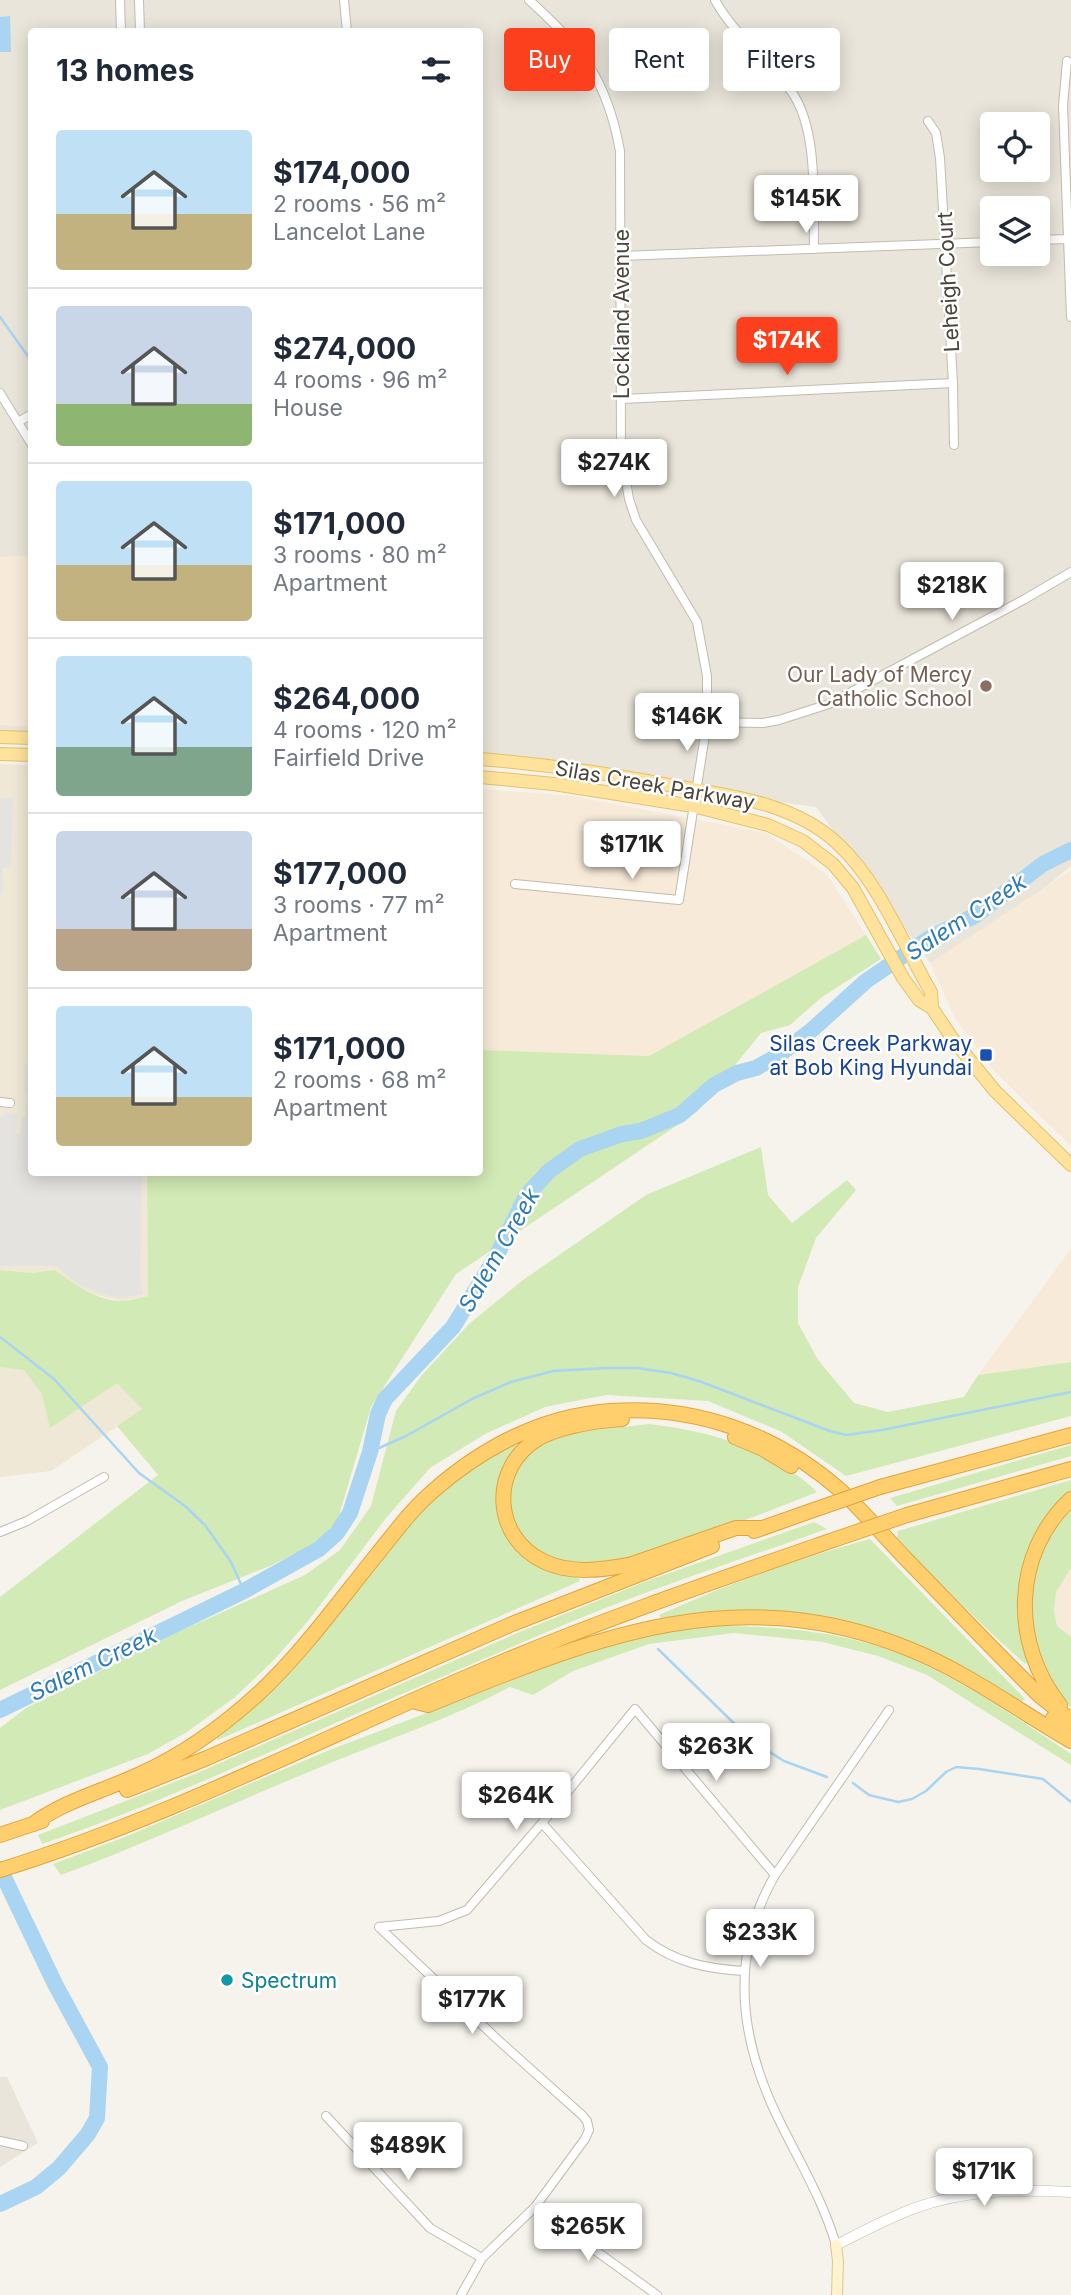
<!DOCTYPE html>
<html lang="en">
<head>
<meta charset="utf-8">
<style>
  :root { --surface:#fff; --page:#f6f6f7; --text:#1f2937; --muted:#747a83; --line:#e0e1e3; --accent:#fc3f1d }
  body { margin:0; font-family:Inter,sans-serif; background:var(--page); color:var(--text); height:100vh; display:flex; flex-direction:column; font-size:26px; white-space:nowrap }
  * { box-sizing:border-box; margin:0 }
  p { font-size:23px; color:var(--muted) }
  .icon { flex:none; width:38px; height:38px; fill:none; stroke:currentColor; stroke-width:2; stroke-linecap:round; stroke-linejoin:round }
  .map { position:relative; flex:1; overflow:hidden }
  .panel { position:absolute; left:28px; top:28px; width:455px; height:1148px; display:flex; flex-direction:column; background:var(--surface); border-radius:7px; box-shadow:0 4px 18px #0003 }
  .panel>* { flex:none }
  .hud { position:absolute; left:504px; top:28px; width:462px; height:63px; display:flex; gap:14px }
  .controls { position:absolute; left:980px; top:112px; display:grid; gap:14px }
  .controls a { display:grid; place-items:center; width:70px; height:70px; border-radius:7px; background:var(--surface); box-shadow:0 4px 18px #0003; font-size:35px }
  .price { position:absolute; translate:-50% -60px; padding:0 16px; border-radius:7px; background:#fff; color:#222; font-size:23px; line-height:46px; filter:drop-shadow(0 2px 4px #0008) }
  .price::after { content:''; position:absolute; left:50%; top:42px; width:21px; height:16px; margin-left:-10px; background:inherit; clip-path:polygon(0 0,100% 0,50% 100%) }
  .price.selected { background:var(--accent); color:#fff }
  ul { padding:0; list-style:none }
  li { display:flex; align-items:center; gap:21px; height:175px; padding:0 28px }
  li+li { border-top:2px solid var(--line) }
  li span { display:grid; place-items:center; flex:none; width:196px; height:140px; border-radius:7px; color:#555 }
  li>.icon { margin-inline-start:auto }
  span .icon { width:84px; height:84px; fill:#fffc; stroke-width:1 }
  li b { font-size:30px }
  h2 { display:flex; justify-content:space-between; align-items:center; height:84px; padding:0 28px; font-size:30px }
  .pill { padding:0 24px; border-radius:7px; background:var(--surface); box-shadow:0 4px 18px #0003; font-size:24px; line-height:63px }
  .pill.selected { background:var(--accent); color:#fff }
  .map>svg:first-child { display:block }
</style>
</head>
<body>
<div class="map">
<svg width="1071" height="2295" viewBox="0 0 1071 2295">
  <rect width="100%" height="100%" fill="#f6f3ec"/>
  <path fill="#eae5da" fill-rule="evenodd" d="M0 0H1071V866L939 975 816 807 480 762V32H32V738L0 737ZM992 124H1038V170H992ZM992 208H1038V254H992Z
    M0 2077H7L38 2143 0 2167Z"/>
  <path fill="#f7ead8" d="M31 555V727L0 725V557Z
    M480 789 573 796 766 833 826 873 866 935 649 1056 480 1050Z
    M1071 870V1146L993 1070 955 1018 930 963Z
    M1071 1249V1362L978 1375Z
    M1071 1568V1637L1057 1626 1054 1611 1056 1592Z"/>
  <path fill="#efe8d6" d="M0 764 31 765 32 1172 147 1173 148 1296 121 1301 96 1295 76 1286 55 1270 32 1273 0 1270Z
    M0 1299 111 1376 143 1409 51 1471 0 1477Z"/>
  <path fill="#d2eab5" d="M866 935 881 959 822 997 790 1025 761 1033 697 1112 456 1274 371 1407 338 1519 325 1534 308 1547 270 1566 182 1601 0 1690V1597L158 1475 117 1426 142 1409 117 1383 50 1428 42 1394 24 1370 0 1367V1270L32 1273 55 1270C74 1284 96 1300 120 1301 129 1301 139 1298 148 1296L147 1173 480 1172V1050L649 1056Z
    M761 1147 768 1195 792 1223 847 1180 856 1190 816 1238 798 1287V1323L818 1360 854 1403 888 1412 964 1397 978 1375 1071 1362V1416L846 1476 782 1432 708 1401 606 1395 545 1407 485 1434 430 1468 386 1518 308 1621 273 1661 235 1697 187 1732 148 1754 0 1810V1728L26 1708 176 1633 305 1575 340 1550 371 1506 396 1411 421 1376 469 1324 523 1280 646 1195Z
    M649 1424C710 1431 771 1448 817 1492L756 1516 633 1559 606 1565 556 1562 533 1549 514 1526 508 1494 520 1463 537 1446 568 1435 587 1431Z
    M515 1444 519 1449 501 1517 561 1573 578 1577 580 1581 218 1740 216 1735 427 1505 485 1457Z
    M1071 1445V1456L897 1506 890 1498Z
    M1071 1480V1494L1033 1544 1029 1661 1025 1664C981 1624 938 1583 897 1538L898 1531Z
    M1071 1507V1568L1056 1592 1054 1611 1057 1626 1071 1637V1708C1061 1696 1049 1683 1043 1668 1018 1611 1032 1553 1071 1507Z
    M814 1522 827 1529C734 1562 640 1592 549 1631 480 1661 410 1690 340 1721 242 1764 145 1809 42 1844L38 1835 195 1774 522 1631 647 1581Z
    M870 1539 1025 1699 1021 1702 954 1662 920 1645 892 1635 840 1621 714 1612 661 1618 659 1615C724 1585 800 1558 870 1539Z
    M715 1626C784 1626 855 1632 919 1662 972 1687 1022 1721 1071 1754V1765L927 1675 878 1656 823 1642 734 1633 649 1644 573 1671 533 1695 510 1687C450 1719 385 1740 323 1766 235 1802 150 1842 61 1875L53 1864 125 1837 327 1751 555 1664 611 1645 664 1631Z"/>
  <path fill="#e5e3e0" d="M0 798H13L11 867 2 868 3 893H0Z
    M26 1063H31L32 1172 142 1173 140 1277 143 1294 118 1298 100 1293 78 1284 56 1266H0V1117H4L5 1112 18 1113 16 1134 20 1135 22 1118 26 1115 27 1095 24 1092Z"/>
  <path fill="#a9d4f2" d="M10 16 11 52H0V17Z"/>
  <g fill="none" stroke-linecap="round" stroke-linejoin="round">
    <path stroke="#a9d4f2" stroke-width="2.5" d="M0 317 32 362
      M0 1337 54 1379 139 1473 185 1506 205 1525 231 1562 244 1591
      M370 1452 406 1436 472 1399 511 1382 553 1371 606 1368H637L671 1373 699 1381 830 1431 846 1435 882 1430 1071 1392
      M658 1649 752 1741 784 1761 827 1777
      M853 1783 869 1795 898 1802 912 1799 926 1791 946 1772 956 1767 979 1769 1043 1779 1071 1802"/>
    <path stroke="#a9d4f2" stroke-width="16" d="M0 1710 244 1591 319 1549 337 1533 350 1513 370 1452 378 1414 385 1399 453 1327 496 1257 526 1196 549 1171 580 1149 622 1134 641 1131 680 1115 714 1085 737 1073 756 1068 779 1055 813 1029 866 981 928 939 976 915 1043 864 1071 850
      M0 1869 55 1984 100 2067 97 2118 88 2134 59 2168 36 2187 0 2204"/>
    <defs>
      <path id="minor" d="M120 0 121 32
        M139 0 140 32
        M344 0 347 32
        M715 0C734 35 768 59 791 91 819 129 813 203 814 249
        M1067 61 1063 106 1071 317
        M928 121 936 133 940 158 953 383 954 445
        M1038 240 1067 239
        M621 256 992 242
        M0 393 32 445
        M622 399 953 383
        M18 422 32 414
        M707 722 763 723 779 720 829 704 1025 599 1071 572
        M515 884 679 900 707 722V676L697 622 636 520 629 499 621 450 620 151C607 79 582 48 529 0
        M0 1102 10 1103
        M0 1532 27 1521 104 1477
        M542 1823 646 1940C676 1963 708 1969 745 1971
        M379 1927 439 1921 467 1910 542 1823 635 1709 775 1875
        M379 1927 497 2039 582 2115 587 2121 589 2130 585 2139 535 2207 482 2258 461 2295
        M326 2116 430 2228 482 2258
        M0 2141 23 2146
        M535 2207 657 2295
        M836 2245C823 2200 798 2159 778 2118 739 2038 729 1955 775 1875L889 1710"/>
      <path id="tertiary" d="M836 2245C862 2232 888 2218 915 2208 965 2190 1018 2189 1071 2192"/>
      <path id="secondary" d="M836 2245 838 2261 837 2295"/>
      <path id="primary" d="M0 737 32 738
        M0 754 32 755
        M480 759C543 764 606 773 669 785 726 795 794 802 838 844 879 882 903 944 931 992L932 1008
        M480 777 554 784 693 806 768 825 803 841 833 864 853 888 903 978 919 1000 932 1008 952 1038 995 1091 1071 1165"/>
      <path id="motorway" d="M622 1419C595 1421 564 1425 539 1438 489 1467 492 1538 545 1562 571 1574 601 1570 629 1565L736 1528H760
        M735 1437 763 1449 791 1466
        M880 1487 1071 1435
        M907 1515 1071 1469
        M754 1531 805 1513
        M412 1701 428 1705C592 1639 733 1578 909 1649 967 1672 1017 1710 1071 1741
        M1060 1705C1011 1644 1012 1553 1071 1499
        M1053 1718 1071 1732
        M127 1790 207 1758 512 1624 712 1546
        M33 1824C66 1800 104 1791 140 1774 183 1755 223 1726 258 1694 303 1652 340 1600 379 1552 396 1531 412 1509 433 1491 483 1447 543 1416 611 1411 696 1405 776 1434 840 1490 863 1511 883 1535 905 1558 944 1598 982 1638 1022 1678L1041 1697 1071 1720
        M0 1835 42 1821
        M0 1870C162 1820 314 1742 469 1676 589 1624 712 1582 836 1539"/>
    </defs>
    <use href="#minor" stroke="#c2bbae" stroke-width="10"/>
    <use href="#tertiary" stroke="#c2bbae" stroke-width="11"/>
    <use href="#secondary" stroke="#d6c79b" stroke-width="12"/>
    <use href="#primary" stroke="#e6c16a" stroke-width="14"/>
    <use href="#motorway" stroke="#e0a43c" stroke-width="16"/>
    <use href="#minor" stroke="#fff" stroke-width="8"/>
    <use href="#tertiary" stroke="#fff" stroke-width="10"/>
    <use href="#secondary" stroke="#fff3cd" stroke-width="10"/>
    <use href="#primary" stroke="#ffe39c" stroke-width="12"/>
    <use href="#motorway" stroke="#ffcf6e" stroke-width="14"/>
    <defs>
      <path id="motorway-bridge" d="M805 1513 880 1487
        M836 1539 907 1515"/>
    </defs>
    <use href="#motorway-bridge" stroke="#e0a43c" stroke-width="16" stroke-linecap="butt"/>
    <use href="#motorway-bridge" stroke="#ffcf6e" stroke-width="14"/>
  </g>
  <circle fill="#8d6e63" stroke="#fff" stroke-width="2.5" cx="986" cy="686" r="7"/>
  <rect fill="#1a4fb4" stroke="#fff" stroke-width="2.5" x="979" y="1048" width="14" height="14" rx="3.5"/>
  <circle fill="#0f9aa8" stroke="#fff" stroke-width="2.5" cx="227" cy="1980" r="7"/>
  <g text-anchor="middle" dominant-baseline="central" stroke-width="5" stroke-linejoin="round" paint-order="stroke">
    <g font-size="21" fill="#4b4439" stroke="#fff">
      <text transform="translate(948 282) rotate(-93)">Leheigh Court</text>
      <text transform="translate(621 314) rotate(-90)">Lockland Avenue</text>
      <text transform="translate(655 785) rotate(10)">Silas Creek Parkway</text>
    </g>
    <g font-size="21" fill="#785e54" stroke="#fff" text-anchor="end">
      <text x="972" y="674">Our Lady of Mercy<tspan x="972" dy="24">Catholic School</tspan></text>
    </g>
    <g font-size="21" fill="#164399" stroke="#fff" text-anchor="end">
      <text x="972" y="1043">Silas Creek Parkway<tspan x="972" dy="24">at Bob King Hyundai</tspan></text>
    </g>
    <g font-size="21" fill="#0d838f" stroke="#fff" text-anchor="start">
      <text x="241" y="1980">Spectrum</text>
    </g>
    <g font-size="23" font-style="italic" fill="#2e7ab2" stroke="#fff">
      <text transform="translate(966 917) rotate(-33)">Salem Creek</text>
      <text transform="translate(499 1250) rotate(-60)">Salem Creek</text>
      <text transform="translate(93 1664) rotate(-26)">Salem Creek</text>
    </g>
  </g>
</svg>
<div class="controls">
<a><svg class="icon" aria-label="locate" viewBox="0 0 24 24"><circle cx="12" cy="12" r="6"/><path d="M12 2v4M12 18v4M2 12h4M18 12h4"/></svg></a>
<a><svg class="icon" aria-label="layers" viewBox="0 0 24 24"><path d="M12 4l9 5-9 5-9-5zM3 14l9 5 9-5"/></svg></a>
</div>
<b class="price" style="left:806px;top:235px">$145K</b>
<b class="price selected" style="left:787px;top:377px">$174K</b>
<b class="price" style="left:614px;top:499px">$274K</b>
<b class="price" style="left:952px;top:622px">$218K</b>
<b class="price" style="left:687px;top:753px">$146K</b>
<b class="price" style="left:632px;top:881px">$171K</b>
<b class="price" style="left:716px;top:1783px">$263K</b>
<b class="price" style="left:516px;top:1832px">$264K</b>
<b class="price" style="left:760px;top:1969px">$233K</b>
<b class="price" style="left:472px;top:2036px">$177K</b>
<b class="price" style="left:408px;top:2182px">$489K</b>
<b class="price" style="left:984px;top:2208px">$171K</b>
<b class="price" style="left:588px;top:2263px">$265K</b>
<div class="hud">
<a class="pill selected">Buy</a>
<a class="pill">Rent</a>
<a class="pill">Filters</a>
</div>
<section class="panel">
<h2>13 homes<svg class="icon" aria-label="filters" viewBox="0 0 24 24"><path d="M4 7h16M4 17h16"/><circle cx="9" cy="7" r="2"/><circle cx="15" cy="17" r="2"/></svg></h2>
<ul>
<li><span style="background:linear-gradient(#bfe0f5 60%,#c2b280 0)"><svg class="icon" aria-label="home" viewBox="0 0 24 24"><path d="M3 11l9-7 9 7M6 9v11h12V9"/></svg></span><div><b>$174,000</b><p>2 rooms · 56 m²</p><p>Lancelot Lane</p></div></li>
<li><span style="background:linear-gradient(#c9d6e8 70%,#8fb573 0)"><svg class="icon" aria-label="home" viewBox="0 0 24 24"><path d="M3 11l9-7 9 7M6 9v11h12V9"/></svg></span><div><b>$274,000</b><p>4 rooms · 96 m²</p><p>House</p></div></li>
<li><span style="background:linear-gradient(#bfe0f5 60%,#c2b280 0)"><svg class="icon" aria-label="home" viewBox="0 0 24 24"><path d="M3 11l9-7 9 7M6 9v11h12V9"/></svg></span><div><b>$171,000</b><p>3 rooms · 80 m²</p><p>Apartment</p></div></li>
<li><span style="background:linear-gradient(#bfe0f5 65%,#7fa58c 0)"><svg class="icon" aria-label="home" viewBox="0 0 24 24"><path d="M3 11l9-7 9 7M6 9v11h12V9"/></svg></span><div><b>$264,000</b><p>4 rooms · 120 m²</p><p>Fairfield Drive</p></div></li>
<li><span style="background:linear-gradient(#c9d6e8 70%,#b9a48a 0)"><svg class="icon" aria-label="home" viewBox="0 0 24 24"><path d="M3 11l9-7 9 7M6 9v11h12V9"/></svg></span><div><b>$177,000</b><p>3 rooms · 77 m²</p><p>Apartment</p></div></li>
<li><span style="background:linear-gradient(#bfe0f5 65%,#c2b280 0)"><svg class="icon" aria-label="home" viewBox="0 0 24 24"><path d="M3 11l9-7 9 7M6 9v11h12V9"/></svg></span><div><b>$171,000</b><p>2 rooms · 68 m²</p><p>Apartment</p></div></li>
</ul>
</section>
</div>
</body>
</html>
